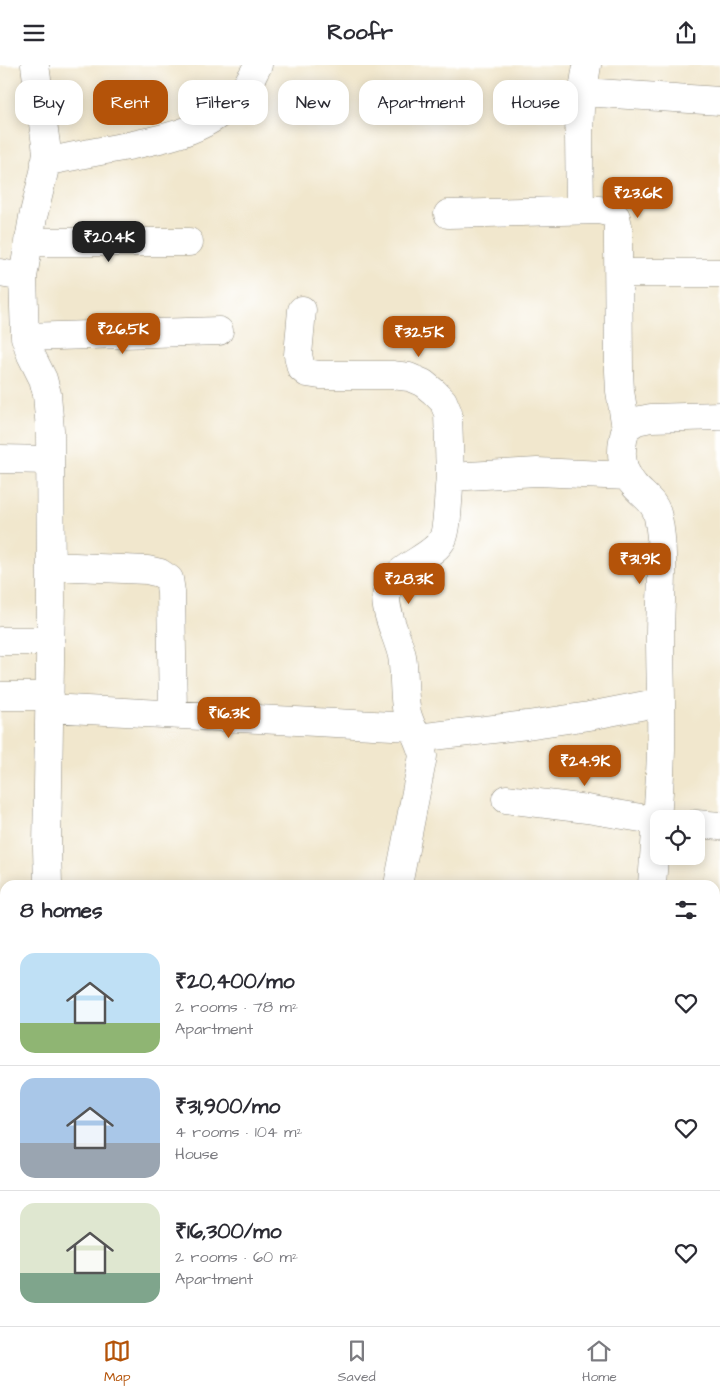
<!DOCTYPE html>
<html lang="en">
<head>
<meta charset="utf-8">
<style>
  :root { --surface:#fff; --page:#f2f2f3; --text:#2b2b33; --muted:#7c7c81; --line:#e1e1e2; --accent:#b45309 }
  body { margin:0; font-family:"Architects Daughter",sans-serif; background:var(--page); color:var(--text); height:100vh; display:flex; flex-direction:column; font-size:19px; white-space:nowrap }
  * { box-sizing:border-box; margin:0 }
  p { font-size:16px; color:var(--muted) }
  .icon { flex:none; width:28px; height:28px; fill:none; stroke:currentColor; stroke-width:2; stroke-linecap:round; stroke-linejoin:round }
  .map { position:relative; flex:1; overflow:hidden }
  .panel { position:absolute; left:0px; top:815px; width:720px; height:446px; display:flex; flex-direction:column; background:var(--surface); border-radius:15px 15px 0 0; box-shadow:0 2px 12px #0003 }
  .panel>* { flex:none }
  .top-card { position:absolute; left:15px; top:15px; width:690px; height:45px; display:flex; gap:10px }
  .controls { position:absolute; left:650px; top:745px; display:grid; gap:10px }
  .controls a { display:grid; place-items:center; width:55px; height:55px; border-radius:10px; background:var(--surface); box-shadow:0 2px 12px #0003; font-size:25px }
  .price { position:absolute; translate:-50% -42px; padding:0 11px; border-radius:10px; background:var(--accent); color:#fff; font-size:16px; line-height:32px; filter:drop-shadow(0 1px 2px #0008) }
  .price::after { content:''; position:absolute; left:50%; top:30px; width:15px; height:11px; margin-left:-8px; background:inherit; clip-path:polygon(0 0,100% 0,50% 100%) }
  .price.active { background:#222; color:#fff }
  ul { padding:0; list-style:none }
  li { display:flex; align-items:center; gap:15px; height:125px; padding:0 20px }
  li+li { border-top:1px solid var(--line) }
  li span { display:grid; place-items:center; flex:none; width:140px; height:100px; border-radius:15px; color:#555 }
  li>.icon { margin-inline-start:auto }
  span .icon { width:60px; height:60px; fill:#fffc; stroke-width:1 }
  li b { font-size:21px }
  h2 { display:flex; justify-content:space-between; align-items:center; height:60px; padding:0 20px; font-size:21px }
  .pill { padding:0 18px; border-radius:15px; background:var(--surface); box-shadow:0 2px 12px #0003; font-size:18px; line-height:45px }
  .pill.active { background:var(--accent); color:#fff }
  header { display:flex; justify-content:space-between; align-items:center; height:65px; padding:0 20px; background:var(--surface); font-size:22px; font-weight:700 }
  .tabs { display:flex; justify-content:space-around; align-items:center; height:70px; border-top:1px solid var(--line); background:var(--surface); font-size:14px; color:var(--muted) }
  .tabs a { display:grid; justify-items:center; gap:2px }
  .tabs .active { color:var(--accent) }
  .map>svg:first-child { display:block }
</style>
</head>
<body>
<header><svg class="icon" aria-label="menu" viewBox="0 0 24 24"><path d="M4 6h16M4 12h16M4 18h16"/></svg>Roofr<svg class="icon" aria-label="share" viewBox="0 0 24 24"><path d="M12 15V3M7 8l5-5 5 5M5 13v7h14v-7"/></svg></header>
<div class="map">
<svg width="720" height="1261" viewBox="0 0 720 1261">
  <rect width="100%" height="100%" fill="#fff"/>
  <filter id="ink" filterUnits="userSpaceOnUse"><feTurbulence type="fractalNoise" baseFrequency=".02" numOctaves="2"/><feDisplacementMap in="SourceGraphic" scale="10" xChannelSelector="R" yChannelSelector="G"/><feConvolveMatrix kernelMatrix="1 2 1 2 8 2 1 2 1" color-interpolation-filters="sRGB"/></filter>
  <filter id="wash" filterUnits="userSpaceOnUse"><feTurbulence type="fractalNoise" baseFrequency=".0096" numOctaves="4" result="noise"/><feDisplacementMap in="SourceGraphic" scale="20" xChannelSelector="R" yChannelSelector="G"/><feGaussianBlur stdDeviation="1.12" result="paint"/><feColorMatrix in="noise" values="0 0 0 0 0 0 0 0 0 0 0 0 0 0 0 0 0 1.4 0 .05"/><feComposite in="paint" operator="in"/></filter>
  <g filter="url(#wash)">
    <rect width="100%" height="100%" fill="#f1e7cd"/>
  </g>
  <g filter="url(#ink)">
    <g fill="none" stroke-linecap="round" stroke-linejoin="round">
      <defs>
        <path id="minor" d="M35 0 47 87 44 107 33 152 23 212 25 272 31 290 43 314 47 329 50 365 51 536 47 783 48 820
          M583 27 720 36
          M45 97C73 91 100 86 128 81 187 69 230 59 258 0
          M580 145 579 70 580 44 587 0
          M448 149 599 145 608 147 616 152 618 161V180L619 306 620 326 626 363
          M28 177H189
          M0 208 23 212
          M619 208H720
          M302 245 298 290 301 303 307 308 320 310H392L409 312 423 318 434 327 443 336 448 348 450 412
          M25 272 219 266
          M0 394 50 395
          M51 501 147 505 160 508 169 514 171 527 173 649
          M0 576H50
          M0 631H50
          M49 643 412 662
          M417 673 527 660 589 651 661 637
          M506 734 587 744 659 756
          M696 759 720 761
          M398 820 423 691C420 676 411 663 407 648 403 630 405 609 402 591 398 571 379 539 389 521 400 499 435 492 443 473 448 462 448 426 450 412L537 407 628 411
          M652 820C655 775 660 729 661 684 662 646 660 608 660 570 660 531 666 491 658 452 655 436 643 431 634 420 619 403 620 383 626 363L636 356 651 353 720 351
          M0 889H5
          M715 900 720 901
          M715 1058 720 1059
          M0 1106H5
          M715 1157 720 1158
          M354 1256V1261
          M13 1261 15 1256
          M465 1261V1256"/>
      </defs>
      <use href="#minor" stroke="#8e897c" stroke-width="29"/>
      <use href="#minor" stroke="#fff" stroke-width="28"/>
    </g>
  </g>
</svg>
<div class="controls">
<a><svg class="icon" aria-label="locate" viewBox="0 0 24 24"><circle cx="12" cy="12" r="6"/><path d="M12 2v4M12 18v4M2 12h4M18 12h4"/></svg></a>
</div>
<b class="price" style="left:638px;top:154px">₹23.6K</b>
<b class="price active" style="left:109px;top:198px">₹20.4K</b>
<b class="price" style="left:123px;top:290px">₹26.5K</b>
<b class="price" style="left:419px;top:293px">₹32.5K</b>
<b class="price" style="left:640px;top:520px">₹31.9K</b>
<b class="price" style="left:409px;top:540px">₹28.3K</b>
<b class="price" style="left:229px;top:674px">₹16.3K</b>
<b class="price" style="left:585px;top:722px">₹24.9K</b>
<div class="top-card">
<a class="pill">Buy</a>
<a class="pill active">Rent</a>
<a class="pill">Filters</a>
<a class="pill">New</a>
<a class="pill">Apartment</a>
<a class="pill">House</a>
</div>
<section class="panel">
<h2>8 homes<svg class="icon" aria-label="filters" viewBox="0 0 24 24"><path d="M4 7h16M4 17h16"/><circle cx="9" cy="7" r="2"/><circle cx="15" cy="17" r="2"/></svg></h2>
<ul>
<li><span style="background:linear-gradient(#bfe0f5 70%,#8fb573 0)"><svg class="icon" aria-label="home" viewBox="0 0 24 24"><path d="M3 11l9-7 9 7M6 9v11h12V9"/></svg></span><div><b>₹20,400/mo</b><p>2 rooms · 78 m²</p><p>Apartment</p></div><svg class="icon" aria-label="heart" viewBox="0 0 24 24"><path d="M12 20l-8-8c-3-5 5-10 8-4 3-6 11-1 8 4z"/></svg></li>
<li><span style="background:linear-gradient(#a9c7e8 65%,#9aa5b1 0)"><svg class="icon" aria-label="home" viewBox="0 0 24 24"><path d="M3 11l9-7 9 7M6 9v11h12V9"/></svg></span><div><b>₹31,900/mo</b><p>4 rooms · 104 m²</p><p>House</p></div><svg class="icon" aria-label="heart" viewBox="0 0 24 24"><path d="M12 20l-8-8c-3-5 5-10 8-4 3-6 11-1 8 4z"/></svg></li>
<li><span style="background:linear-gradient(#dfe7d0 70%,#7fa58c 0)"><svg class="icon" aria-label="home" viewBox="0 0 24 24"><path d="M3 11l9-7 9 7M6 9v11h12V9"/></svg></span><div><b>₹16,300/mo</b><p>2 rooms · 60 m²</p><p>Apartment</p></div><svg class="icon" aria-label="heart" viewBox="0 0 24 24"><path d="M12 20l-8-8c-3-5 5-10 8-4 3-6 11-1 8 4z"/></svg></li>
</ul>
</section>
</div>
<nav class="tabs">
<a class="active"><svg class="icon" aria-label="map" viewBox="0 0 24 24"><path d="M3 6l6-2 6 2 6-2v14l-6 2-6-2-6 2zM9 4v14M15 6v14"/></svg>Map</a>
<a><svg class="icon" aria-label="saved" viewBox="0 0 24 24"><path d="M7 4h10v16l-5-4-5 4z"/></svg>Saved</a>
<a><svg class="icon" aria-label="home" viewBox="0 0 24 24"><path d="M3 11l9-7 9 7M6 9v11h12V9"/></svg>Home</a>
</nav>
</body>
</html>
